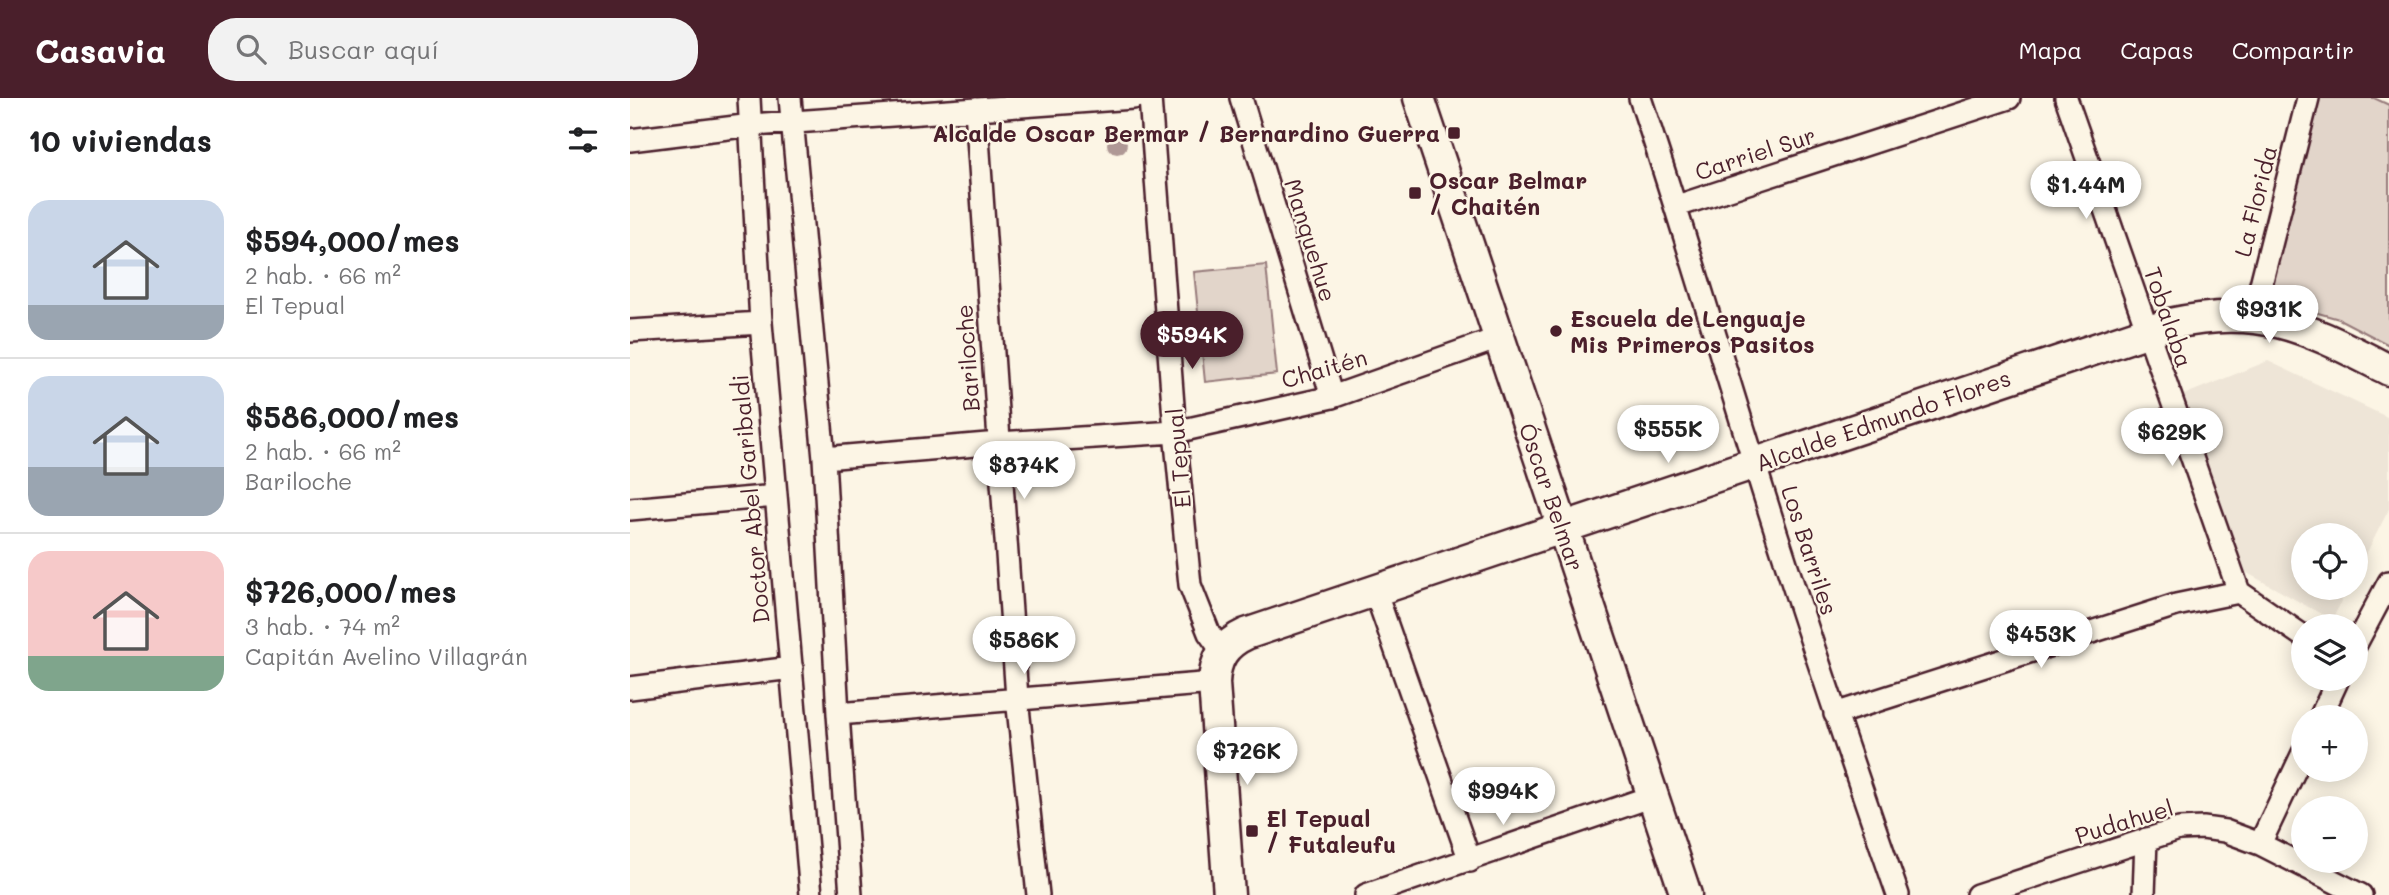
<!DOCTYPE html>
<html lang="es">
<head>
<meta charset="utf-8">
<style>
  :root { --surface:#fff; --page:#f2f2f2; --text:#202124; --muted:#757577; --line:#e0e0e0; --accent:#4a1f2b }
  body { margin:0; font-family:Mali,sans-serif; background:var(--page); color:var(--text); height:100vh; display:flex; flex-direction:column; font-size:26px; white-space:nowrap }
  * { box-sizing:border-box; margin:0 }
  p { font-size:23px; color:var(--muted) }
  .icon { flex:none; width:38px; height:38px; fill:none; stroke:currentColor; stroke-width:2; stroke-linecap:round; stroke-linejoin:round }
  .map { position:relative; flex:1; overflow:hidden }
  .panel { display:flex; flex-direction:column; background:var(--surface); width:630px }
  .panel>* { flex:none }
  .tools { position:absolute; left:1661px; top:425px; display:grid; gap:14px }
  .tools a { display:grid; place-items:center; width:77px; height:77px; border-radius:50%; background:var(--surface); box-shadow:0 4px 18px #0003; font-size:35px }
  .price { position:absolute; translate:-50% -60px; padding:0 16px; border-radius:24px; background:#fff; color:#222; font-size:23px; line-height:46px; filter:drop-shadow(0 2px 4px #0008) }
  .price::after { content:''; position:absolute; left:50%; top:42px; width:21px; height:16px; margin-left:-10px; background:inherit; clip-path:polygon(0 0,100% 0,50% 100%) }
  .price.active { background:var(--accent); color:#fff }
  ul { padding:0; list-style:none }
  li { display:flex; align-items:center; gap:21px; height:175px; padding:0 28px }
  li+li { border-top:2px solid var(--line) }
  li span { display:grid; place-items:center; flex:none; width:196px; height:140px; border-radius:21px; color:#555 }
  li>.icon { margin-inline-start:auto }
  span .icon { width:84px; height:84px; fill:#fffc; stroke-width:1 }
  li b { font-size:30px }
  h2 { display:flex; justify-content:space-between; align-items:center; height:84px; padding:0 28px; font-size:30px }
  header { display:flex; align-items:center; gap:42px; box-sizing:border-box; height:98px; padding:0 35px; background:var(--accent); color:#fff }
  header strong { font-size:33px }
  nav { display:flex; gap:38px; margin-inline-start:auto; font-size:24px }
  .search { width:490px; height:63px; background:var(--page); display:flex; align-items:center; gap:18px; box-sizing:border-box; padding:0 24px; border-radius:28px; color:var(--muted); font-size:26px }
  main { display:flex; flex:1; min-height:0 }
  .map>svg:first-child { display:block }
</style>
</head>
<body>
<header>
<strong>Casavia</strong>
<div class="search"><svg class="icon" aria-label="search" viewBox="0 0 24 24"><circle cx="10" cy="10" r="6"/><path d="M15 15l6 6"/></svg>Buscar aquí</div>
<nav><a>Mapa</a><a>Capas</a><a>Compartir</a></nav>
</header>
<main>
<section class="panel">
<h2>10 viviendas<svg class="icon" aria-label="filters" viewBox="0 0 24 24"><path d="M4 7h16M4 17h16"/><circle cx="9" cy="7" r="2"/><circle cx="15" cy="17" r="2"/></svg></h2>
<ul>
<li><span style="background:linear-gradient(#c9d6e8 75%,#9aa5b1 0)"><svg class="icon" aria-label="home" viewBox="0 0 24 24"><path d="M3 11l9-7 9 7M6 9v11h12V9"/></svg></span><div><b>$594,000/mes</b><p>2 hab. · 66 m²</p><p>El Tepual</p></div></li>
<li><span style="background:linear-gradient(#c9d6e8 65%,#9aa5b1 0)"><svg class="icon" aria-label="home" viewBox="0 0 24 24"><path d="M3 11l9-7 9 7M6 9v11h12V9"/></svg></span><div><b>$586,000/mes</b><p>2 hab. · 66 m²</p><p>Bariloche</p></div></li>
<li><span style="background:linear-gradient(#f6c9c9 75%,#7fa58c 0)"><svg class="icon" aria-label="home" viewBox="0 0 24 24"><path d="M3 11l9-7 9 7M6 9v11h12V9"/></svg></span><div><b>$726,000/mes</b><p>3 hab. · 74 m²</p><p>Capitán Avelino Villagrán</p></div></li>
</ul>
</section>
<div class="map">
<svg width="1759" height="797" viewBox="0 0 1759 797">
  <rect width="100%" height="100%" fill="#fcf5e5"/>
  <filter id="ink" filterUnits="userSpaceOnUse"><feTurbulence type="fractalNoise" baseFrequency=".0143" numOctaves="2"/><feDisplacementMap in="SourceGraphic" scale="14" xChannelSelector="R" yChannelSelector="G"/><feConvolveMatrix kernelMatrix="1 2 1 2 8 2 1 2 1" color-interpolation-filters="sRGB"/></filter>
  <g filter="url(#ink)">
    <path fill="#eee5d7" d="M1638 263 1759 320V411L1726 476V438H1673V490H1718L1702 522 1610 471 1551 298Z"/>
    <path fill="#e2d5ca" stroke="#967a7a" stroke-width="2" d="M1688 0H1744L1759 7V247L1709 221 1660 207 1638 189Z
      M636 167 647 276 575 284 564 174Z"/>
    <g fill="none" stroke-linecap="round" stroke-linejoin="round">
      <defs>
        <path id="street" d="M119 0 131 225 181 797
          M160 0 194 360 208 616 221 797
          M520 0 545 334 560 487 579 535 592 553
          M611 0 702 299
          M1010 0C1051 121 1086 243 1124 364 1169 510 1218 653 1268 797
          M1436 0 1609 494
          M346 11 387 600 408 797
          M0 42 122 27 503 0
          M1047 108 1379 0
          M1623 218 1678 0
          M0 233 131 225
          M194 360 369 345 545 334 702 299 869 240
          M0 411 146 398
          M745 493 840 763
          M1726 546 1759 484
          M0 590 162 570
          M208 616 584 585
          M1205 616 1546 507 1609 494 1673 538
          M1690 620 1708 581
          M1630 746 1673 655
          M736 797 1023 698
          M1347 797 1549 731 1573 730 1595 733 1630 746 1731 797
          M1514 797 1516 741"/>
        <path id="secondary" d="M789 0 1056 797
          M599 797 584 585C585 561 594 546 616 536L1540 226C1636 206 1676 230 1759 272"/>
      </defs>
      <use href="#street" stroke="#4a1f2b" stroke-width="26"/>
      <use href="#secondary" stroke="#4a1f2b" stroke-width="35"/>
      <use href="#street" stroke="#fcf5e5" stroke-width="21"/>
      <use href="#secondary" stroke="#fcf5e5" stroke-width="30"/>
    </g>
    <circle fill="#af9895" cx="487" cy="46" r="10"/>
  </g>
  <g fill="#4a1f2b" stroke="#fcf5e5" stroke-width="2.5">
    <rect x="817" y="28" width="14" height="14" rx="3.5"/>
    <rect x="778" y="88" width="14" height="14" rx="3.5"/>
    <circle cx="926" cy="233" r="7"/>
    <rect x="615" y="726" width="14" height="14" rx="3.5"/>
  </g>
  <g text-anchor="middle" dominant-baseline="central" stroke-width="5" stroke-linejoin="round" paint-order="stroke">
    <g font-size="23" font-weight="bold" fill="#4a1f2b" stroke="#fcf5e5" text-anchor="start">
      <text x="810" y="35" text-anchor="end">Alcalde Oscar Bermar / Bernardino Guerra</text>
      <text x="799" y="82">Oscar Belmar<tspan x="799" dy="26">/ Chaitén</tspan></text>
      <text x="940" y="220">Escuela de Lenguaje<tspan x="940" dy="26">Mis Primeros Pasitos</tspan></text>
      <text x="636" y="720">El Tepual<tspan x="636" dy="26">/ Futaleufu</tspan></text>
    </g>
    <g font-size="23" fill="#4a1f2b" stroke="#fcf5e5">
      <text transform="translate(1125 55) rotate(-18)">Carriel Sur</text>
      <text transform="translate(1625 103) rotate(-76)">La Florida</text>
      <text transform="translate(681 142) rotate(73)">Manquehue</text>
      <text transform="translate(1539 219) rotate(71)">Tobalaba</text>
      <text transform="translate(337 260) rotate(-94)">Bariloche</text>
      <text transform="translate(694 270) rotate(-16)">Chaitén</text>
      <text transform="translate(1253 322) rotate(-19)">Alcalde Edmundo Flores</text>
      <text transform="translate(548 360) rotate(-95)">El Tepual</text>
      <text transform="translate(922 399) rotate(71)">Óscar Belmar</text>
      <text transform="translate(120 401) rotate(-95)">Doctor Abel Garibaldi</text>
      <text transform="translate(1180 452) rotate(72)">Los Barriles</text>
      <text transform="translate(1494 723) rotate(-17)">Pudahuel</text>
    </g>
  </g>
</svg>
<div class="tools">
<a><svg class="icon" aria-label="locate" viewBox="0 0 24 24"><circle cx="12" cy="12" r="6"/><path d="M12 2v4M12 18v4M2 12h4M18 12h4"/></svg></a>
<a><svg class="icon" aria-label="layers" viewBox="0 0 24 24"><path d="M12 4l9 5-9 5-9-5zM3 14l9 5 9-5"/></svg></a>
<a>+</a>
<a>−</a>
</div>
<b class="price" style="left:1456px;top:123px">$1.44M</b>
<b class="price" style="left:1639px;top:247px">$931K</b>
<b class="price active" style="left:562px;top:273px">$594K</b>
<b class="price" style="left:1038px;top:367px">$555K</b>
<b class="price" style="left:1542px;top:370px">$629K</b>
<b class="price" style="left:394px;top:403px">$874K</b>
<b class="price" style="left:1411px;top:572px">$453K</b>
<b class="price" style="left:394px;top:578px">$586K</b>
<b class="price" style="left:617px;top:689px">$726K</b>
<b class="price" style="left:873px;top:729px">$994K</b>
</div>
</main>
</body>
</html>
